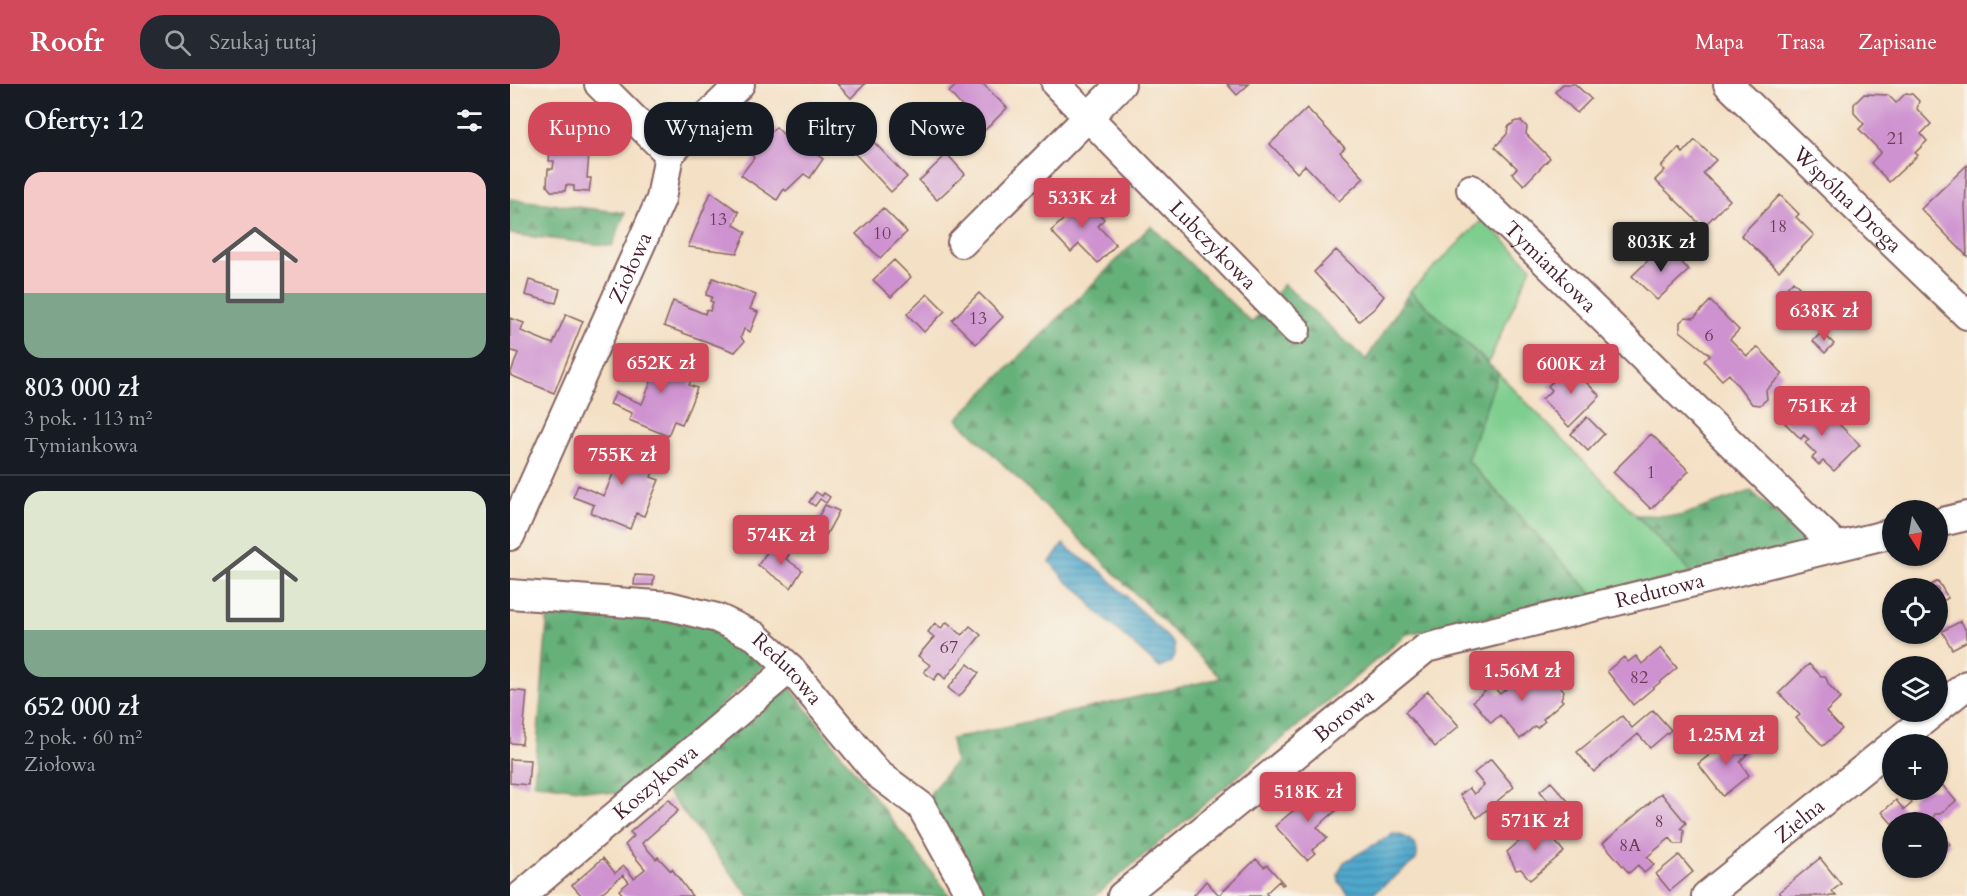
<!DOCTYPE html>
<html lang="pl">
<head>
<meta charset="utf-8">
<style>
  :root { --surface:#171b24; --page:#242831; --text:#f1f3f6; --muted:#9ea1a6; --line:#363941; --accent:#d1495b }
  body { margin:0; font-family:Cardo,serif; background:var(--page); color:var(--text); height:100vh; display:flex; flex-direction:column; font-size:22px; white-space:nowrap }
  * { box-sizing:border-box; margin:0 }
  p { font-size:20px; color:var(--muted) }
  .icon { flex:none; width:33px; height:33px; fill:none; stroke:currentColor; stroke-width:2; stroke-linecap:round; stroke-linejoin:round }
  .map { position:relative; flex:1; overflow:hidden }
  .sheet { display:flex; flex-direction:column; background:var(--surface); width:510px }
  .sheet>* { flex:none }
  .hud { position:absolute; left:18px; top:18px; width:570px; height:54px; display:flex; gap:12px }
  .needle { width:39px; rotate:169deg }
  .controls { position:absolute; left:1372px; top:416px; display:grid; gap:12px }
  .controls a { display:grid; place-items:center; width:66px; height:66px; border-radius:50%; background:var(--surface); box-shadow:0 2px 4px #0004; font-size:30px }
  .price { position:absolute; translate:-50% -51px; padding:0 14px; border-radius:6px; background:var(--accent); color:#fff; font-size:20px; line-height:39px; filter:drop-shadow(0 2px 3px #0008) }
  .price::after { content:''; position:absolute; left:50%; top:36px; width:18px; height:14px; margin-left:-9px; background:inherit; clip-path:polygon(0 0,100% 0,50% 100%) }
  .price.selected { background:#222; color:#fff }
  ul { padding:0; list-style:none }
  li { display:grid; align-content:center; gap:12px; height:318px; padding:0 24px }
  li+li { border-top:2px solid var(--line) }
  li span { display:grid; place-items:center; height:186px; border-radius:18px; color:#555 }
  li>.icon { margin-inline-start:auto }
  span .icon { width:108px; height:108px; fill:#fffc; stroke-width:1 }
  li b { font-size:26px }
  h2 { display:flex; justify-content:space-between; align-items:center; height:72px; padding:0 24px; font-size:26px }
  .pill { padding:0 21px; border-radius:24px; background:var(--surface); box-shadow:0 2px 4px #0004; font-size:21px; line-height:54px }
  .pill.selected { background:var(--accent); color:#fff }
  header { display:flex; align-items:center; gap:36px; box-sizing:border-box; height:84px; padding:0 30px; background:var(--accent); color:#fff }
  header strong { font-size:28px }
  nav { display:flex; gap:33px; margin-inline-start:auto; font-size:21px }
  .search { width:420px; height:54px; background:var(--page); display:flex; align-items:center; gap:15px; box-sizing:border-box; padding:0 21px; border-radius:24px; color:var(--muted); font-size:22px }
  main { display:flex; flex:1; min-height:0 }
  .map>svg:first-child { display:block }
</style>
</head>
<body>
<header>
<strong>Roofr</strong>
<div class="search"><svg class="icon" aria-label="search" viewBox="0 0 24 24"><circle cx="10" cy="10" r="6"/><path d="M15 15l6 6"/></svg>Szukaj tutaj</div>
<nav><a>Mapa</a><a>Trasa</a><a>Zapisane</a></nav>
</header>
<main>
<section class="sheet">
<h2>Oferty: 12<svg class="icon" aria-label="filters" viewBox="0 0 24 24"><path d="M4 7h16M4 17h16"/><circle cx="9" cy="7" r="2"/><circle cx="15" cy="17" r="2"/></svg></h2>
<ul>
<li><span style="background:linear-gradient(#f6c9c9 65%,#7fa58c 0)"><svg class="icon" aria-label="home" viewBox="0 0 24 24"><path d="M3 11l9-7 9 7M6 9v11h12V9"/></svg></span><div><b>803 000 zł</b><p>3 pok. · 113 m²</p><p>Tymiankowa</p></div></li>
<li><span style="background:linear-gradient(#dfe7d0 75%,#7fa58c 0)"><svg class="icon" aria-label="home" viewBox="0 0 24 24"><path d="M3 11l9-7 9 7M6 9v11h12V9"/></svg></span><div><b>652 000 zł</b><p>2 pok. · 60 m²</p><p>Ziołowa</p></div></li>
</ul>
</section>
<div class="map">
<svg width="1457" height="812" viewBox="0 0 1457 812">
  <defs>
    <pattern id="forest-firs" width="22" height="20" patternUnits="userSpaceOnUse" patternTransform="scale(1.5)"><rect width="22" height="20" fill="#66b17a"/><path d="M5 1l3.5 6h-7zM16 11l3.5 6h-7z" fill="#568f64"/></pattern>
    <pattern id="water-rules" width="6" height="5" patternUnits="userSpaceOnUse" patternTransform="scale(1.5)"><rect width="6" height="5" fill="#4fa8cc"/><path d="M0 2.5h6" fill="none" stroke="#4488a6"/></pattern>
  </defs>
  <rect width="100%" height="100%" fill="#f7f3e8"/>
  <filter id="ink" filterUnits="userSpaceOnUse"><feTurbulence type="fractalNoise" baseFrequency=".0167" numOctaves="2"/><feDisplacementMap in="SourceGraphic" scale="12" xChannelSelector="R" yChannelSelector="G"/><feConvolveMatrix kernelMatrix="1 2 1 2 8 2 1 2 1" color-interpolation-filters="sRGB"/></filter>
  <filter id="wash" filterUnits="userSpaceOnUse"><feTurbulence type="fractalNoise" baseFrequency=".008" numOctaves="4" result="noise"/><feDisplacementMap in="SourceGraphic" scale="24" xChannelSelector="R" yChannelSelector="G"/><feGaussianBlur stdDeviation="1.35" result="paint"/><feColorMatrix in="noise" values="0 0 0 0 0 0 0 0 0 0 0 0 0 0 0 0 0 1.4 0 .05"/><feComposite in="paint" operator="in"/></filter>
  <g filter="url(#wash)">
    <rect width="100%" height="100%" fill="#f4e0c5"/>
    <path fill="#7ece8f" stroke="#64765d" stroke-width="1.5" d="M973 135 1021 183 978 279 900 207Z
      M988 289 1182 489 1085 513 957 376Z"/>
    <path fill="url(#forest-firs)" stroke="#586852" stroke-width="1.5" d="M0 115 115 129 102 162 0 150Z
      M641 142 742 239 774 200 856 276 900 207 988 289 957 376 1085 513 897 550 585 812H472L412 720 445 678 441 655 711 594 447 335Z
      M1241 407 1302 460 1182 489 1126 431 1170 432Z
      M38 527 194 541 259 577 115 711 24 699Z
      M279 602 440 812H239L154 704Z"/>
    <path fill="url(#water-rules)" stroke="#4c647c" stroke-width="1.5" d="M553 460C566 472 578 478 592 488L664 560 665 571 662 578 650 584 587 528 570 507 557 498 540 478Z
      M883 750C897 751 911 760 906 776L860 812H840L829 798 828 790 834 778Z"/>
    <g id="blocks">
      <path fill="#ce92d0" d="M327 0H355L341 14Z
        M448 0H473L497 24 474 47 439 8Z
        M717 0H739L727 11Z
        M1053 0H1065L1081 15 1067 29 1045 8Z
        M1396 9 1402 10 1409 17 1407 25 1421 40 1411 50 1417 57 1405 69 1408 71 1379 98 1361 79 1371 68 1349 45 1354 40 1344 29V20L1354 10 1378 11 1386 19Z
        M797 24 835 64 830 68 854 94 829 117 795 81 787 89 760 60Z
        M342 35 397 93 381 108 337 61 340 58 330 47Z
        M1006 37H1011L1017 43 1016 50 1040 74 1014 101 1002 89 1007 84 985 63 997 50 998 43Z
        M47 41 87 44 86 60 80 59 77 94H81L79 108 64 107V102L56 101 55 107H41L37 102 38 85H43L44 77H39L40 66H45Z
        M266 43 274 51 275 49 313 75 300 94 294 90 276 107 274 105 267 116 231 91 244 74 242 71 248 65 246 63Z
        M1185 56 1206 76 1193 89 1220 116 1193 143 1145 96 1155 86 1151 83 1169 64 1173 69Z
        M437 70 455 90 427 116 409 97Z
        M1457 81 1455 122 1457 172 1411 125Z
        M201 108 229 128 224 141 236 148 227 169 178 163Z
        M554 111 565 123 574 115 594 135 588 142 606 161 588 179 569 160 561 168 541 147 553 136 540 124Z
        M1270 111 1289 130 1286 133 1304 151 1269 187 1231 151Z
        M373 124 397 148 370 174 346 150Z
        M1154 161 1179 186 1147 216 1122 192Z
        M826 166 874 212 865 224 849 237 804 188Z
        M384 176 401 193 381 213 363 196Z
        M203 194 246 211 240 225 248 228 240 248 234 245 231 253 234 258 225 268 154 242 163 217 195 230 196 226 200 227 203 218 200 217 202 213 196 211Z
        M19 196 50 205 46 219 15 211Z
        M1283 197 1304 218 1289 235 1267 215Z
        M469 209 493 233 466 260 442 236Z
        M418 210 435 227 414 248 397 230Z
        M1200 217 1229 246 1220 255 1237 272 1248 263 1273 290 1256 306 1257 315 1250 321 1242 320 1219 290 1212 296 1194 277 1200 271 1170 247V238L1176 233 1184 234Z
        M56 230 73 237 44 309 0 291 8 269 0 266V234L14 239 11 247 43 260Z
        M1312 248 1324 260 1315 269 1303 257Z
        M123 267 144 276 148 269 186 285 179 301 187 304 180 322 172 340 164 337 158 352 119 336 122 329 100 320 106 309 132 320 144 290 118 279Z
        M1063 278 1079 294 1075 297 1090 312 1059 343 1032 315 1042 306 1038 302Z
        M1293 318 1315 339 1321 332 1350 361 1324 387 1313 377 1309 381 1302 374 1306 370 1295 359 1299 356 1294 351 1291 355 1273 337Z
        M1077 333 1094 350 1078 367 1061 350Z
        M1141 350 1179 387 1141 425 1103 388Z
        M84 360 106 368 109 361 148 378 141 393 149 396 134 432 126 429 120 445 81 429 84 421 63 413 68 401 94 412 100 397 106 383 80 372Z
        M306 408 312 412 314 409 320 413 316 419 310 415 305 422 299 418Z
        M315 421 329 427 314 455 300 448Z
        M273 459 282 466 276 475 292 486 281 504 248 481 260 464 266 468Z
        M125 491 144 492 143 501H124Z
        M1428 497 1438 514 1428 520V504H1415Z
        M1451 537 1457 549V557L1442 565 1432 547Z
        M437 538 452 551 460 542 471 551 435 595 429 589 424 596 414 588 420 581 408 572 424 553 418 548 425 539 431 544Z
        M1151 564 1167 584 1123 621 1097 587 1114 573 1118 578 1126 572 1132 580Z
        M458 580 469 589 449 613 438 604Z
        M1299 580 1311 592H1315L1319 601 1331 614 1316 628 1332 645 1313 662 1286 634 1290 631 1269 609Z
        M1023 582 1037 600 1046 598 1054 607 1051 615 1053 617 1033 635 1035 637 1027 644 1025 642 1010 655 990 631 981 639 963 617 982 601 990 610Z
        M0 606 17 608 12 660 0 659Z
        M918 607 949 642 925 663 895 628Z
        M1143 626 1161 646 1140 664 1128 650 1084 688 1067 668 1112 632 1122 644Z
        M1221 654 1238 669 1230 678 1239 691 1213 712 1188 680Z
        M0 675 20 676 18 701 0 699Z
        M981 675 1004 703 967 734 950 711 959 704 964 710 974 701 964 689Z
        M1428 696 1446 717 1430 730H1425L1421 738H1383V741L1372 728 1386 716 1394 726 1402 719 1400 716 1412 705H1428Z
        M1041 698 1058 717 1046 727 1030 707Z
        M810 704 828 725 807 743 817 754 802 766 805 769 797 776 765 742Z
        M1151 709 1176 739 1171 744 1174 747 1173 760H1165L1160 754 1137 773 1144 781 1134 789 1128 781 1119 789 1093 759Z
        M159 715 168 727 132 759 146 775 148 773 160 786 162 785 182 812H114L109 806 119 798 113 791 88 812H72L62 801 93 774 105 789 114 782 124 794 135 785 115 761 124 752 120 748Z
        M1030 739 1054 768 1020 796 1011 785 1006 786 997 768Z
        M1428 747 1440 760 1428 771Z
        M1169 771 1183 788 1160 807 1146 790Z
        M1310 774 1331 800 1322 807 1326 812H1272L1269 808Z
        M746 775 754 783 757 781 774 800 772 801 769 797 756 809 758 812H683L696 797 709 811Z"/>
    </g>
  </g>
  <g filter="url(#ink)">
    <use href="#blocks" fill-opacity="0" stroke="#866361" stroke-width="1.5"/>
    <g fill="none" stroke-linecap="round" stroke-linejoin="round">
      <defs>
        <g id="minor">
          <path d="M89 0 159 70"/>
          <path id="s1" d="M546 0 786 246"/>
          <path id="s2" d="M1218 0 1457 231"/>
          <path id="s3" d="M961 105 1326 462"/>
          <path d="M452 159 611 0"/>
          <path d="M1428 439 1457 432"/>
          <path id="s4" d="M0 452 151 115 159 70 230 0"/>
          <path id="s5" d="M0 510 159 522 207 534 245 552 280 584 368 690 411 722 461 812"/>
          <path d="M1428 624 1457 601"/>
          <path d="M1384 660 1425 627"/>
          <path id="s6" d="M11 812 280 584"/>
          <path id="s7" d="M612 812 916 564 1383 449"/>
          <path id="s8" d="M1196 812 1383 661"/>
        </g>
      </defs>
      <use href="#minor" stroke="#866361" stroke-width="32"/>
      <use href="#minor" stroke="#fff" stroke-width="28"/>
    </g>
  </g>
  <g text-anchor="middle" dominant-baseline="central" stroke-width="5" stroke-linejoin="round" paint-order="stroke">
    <g font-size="18" fill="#6b3c54">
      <text x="1386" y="54">21</text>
      <text x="208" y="135">13</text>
      <text x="1268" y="142">18</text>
      <text x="372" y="149">10</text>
      <text x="468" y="234">13</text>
      <text x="1199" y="251">6</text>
      <text x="1141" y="388">1</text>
      <text x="439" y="563">67</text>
      <text x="1129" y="593">82</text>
      <text x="1149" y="737">8</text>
      <text x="1120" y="761">8A</text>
    </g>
    <g font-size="21" fill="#4a1f2b" stroke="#f7f3e8">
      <text stroke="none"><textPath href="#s2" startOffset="166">Wspólna Droga</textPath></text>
      <text stroke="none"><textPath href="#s1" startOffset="225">Lubczykowa</textPath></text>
      <text stroke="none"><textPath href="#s3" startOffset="111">Tymiankowa</textPath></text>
      <text stroke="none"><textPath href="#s4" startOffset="294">Ziołowa</textPath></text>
      <text stroke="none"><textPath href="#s7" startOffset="633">Redutowa</textPath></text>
      <text stroke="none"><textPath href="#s5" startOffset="297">Redutowa</textPath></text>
      <text stroke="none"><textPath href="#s7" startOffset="286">Borowa</textPath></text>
      <text stroke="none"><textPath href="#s6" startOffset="176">Koszykowa</textPath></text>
      <text stroke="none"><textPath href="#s8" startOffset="120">Zielna</textPath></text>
    </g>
  </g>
</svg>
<div class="controls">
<a><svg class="needle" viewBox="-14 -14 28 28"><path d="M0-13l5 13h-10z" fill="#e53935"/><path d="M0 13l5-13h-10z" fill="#9ea1a6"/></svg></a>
<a><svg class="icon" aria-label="locate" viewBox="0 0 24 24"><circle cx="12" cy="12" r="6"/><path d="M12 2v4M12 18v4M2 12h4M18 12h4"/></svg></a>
<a><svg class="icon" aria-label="layers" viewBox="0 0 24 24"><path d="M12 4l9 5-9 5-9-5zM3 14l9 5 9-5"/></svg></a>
<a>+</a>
<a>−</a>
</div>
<b class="price" style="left:572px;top:145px">533K zł</b>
<b class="price selected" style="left:1151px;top:189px">803K zł</b>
<b class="price" style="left:1314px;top:258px">638K zł</b>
<b class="price" style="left:151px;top:310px">652K zł</b>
<b class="price" style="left:1061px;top:311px">600K zł</b>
<b class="price" style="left:1312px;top:353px">751K zł</b>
<b class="price" style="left:112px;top:402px">755K zł</b>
<b class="price" style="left:271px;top:482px">574K zł</b>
<b class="price" style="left:1012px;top:618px">1.56M zł</b>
<b class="price" style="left:1216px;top:682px">1.25M zł</b>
<b class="price" style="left:798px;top:739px">518K zł</b>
<b class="price" style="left:1025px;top:768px">571K zł</b>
<div class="hud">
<a class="pill selected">Kupno</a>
<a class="pill">Wynajem</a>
<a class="pill">Filtry</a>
<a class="pill">Nowe</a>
</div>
</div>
</main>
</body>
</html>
